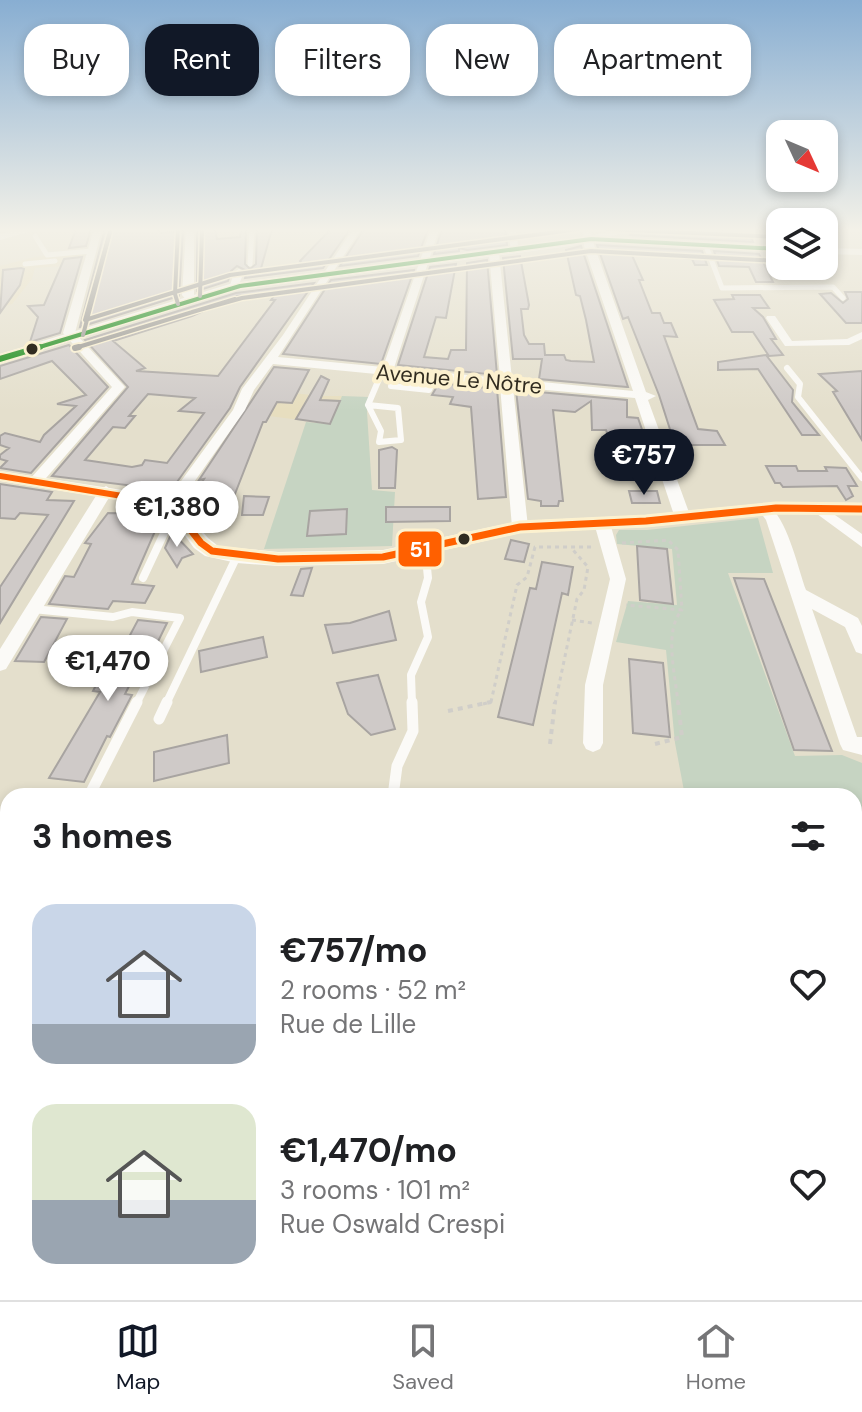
<!DOCTYPE html>
<html lang="en">
<head>
<meta charset="utf-8">
<style>
  :root { --surface:#fff; --page:#f2f2f2; --text:#202124; --muted:#757577; --line:#e0e0e0; --accent:#111827 }
  body { margin:0; font-family:"DM Sans",sans-serif; background:var(--page); color:var(--text); height:100vh; display:flex; flex-direction:column; font-size:30px; white-space:nowrap }
  * { box-sizing:border-box; margin:0 }
  p { font-size:26px; color:var(--muted) }
  .icon { flex:none; width:44px; height:44px; fill:none; stroke:currentColor; stroke-width:2; stroke-linecap:round; stroke-linejoin:round }
  .map { position:relative; flex:1; overflow:hidden }
  .sheet { position:absolute; left:0px; top:788px; width:862px; height:512px; display:flex; flex-direction:column; background:var(--surface); border-radius:24px 24px 0 0; box-shadow:0 4px 12px #0003 }
  .sheet>* { flex:none }
  .banner { position:absolute; left:24px; top:24px; width:814px; height:72px; display:flex; gap:16px }
  .needle { width:52px; rotate:134deg }
  .buttons { position:absolute; left:766px; top:120px; display:grid; gap:16px }
  .buttons a { display:grid; place-items:center; width:72px; height:72px; border-radius:16px; background:var(--surface); box-shadow:0 4px 12px #0003; font-size:40px }
  .price { position:absolute; translate:-50% -68px; padding:0 18px; border-radius:28px; background:#fff; color:#222; font-size:26px; line-height:52px; filter:drop-shadow(0 2px 4px #0008) }
  .price::after { content:''; position:absolute; left:50%; top:48px; width:24px; height:18px; margin-left:-12px; background:inherit; clip-path:polygon(0 0,100% 0,50% 100%) }
  .price.selected { background:var(--accent); color:#fff }
  ul { padding:0; list-style:none }
  li { display:flex; align-items:center; gap:24px; height:200px; padding:0 32px }
  li span { display:grid; place-items:center; flex:none; width:224px; height:160px; border-radius:24px; color:#555 }
  li>.icon { margin-inline-start:auto }
  span .icon { width:96px; height:96px; fill:#fffc; stroke-width:1 }
  li b { font-size:34px }
  h2 { display:flex; justify-content:space-between; align-items:center; height:96px; padding:0 32px; font-size:34px }
  .chip { padding:0 28px; border-radius:24px; background:var(--surface); box-shadow:0 4px 12px #0003; font-size:28px; line-height:72px }
  .chip.selected { background:var(--accent); color:#fff }
  .menu { display:flex; justify-content:space-around; align-items:center; height:112px; border-top:2px solid var(--line); background:var(--surface); font-size:22px; color:var(--muted) }
  .menu a { display:grid; justify-items:center; gap:4px }
  .menu .selected { color:var(--accent) }
  .map>svg:first-child { display:block }
</style>
</head>
<body>
<div class="map">
<svg width="862" height="1300" viewBox="0 0 862 1300">
  <rect width="100%" height="100%" fill="#e4dfcc"/>
  <path fill="#e7debf" d="M85 252 81 265 35 268 32 279 12 304 0 307V266L34 257Z
    M262 390 322 396H342L330 424 246 413Z
    M862 1237V1300H790L802 1292H854V1244Z
    M367 1292H442L433 1300H350Z"/>
  <path fill="#c6d4c2" d="M342 396 369 397 367 412 372 490 395 492 392 546 264 549 306 422 330 424Z
    M758 518 773 573H728L795 756 842 755 862 763V980L854 984V796H685L675 743 666 650 616 642 628 601 677 605 672 549 617 544 616 535 619 530H647Z
    M862 1071V1237L854 1244V1075Z
    M8 1200V1292H174L154 1300H0V1204Z
    M549 1292H802L790 1300H540Z"/>
  <path fill="#cfcac8" stroke="#a8a4a1" stroke-width="2" fill-rule="evenodd" d="M76 229H91L86 246 69 248Z
    M105 229H156L161 233 183 231 179 296 80 327Z
    M197 229H215L217 239 240 237 241 229H246L245 264 250 269 256 264 257 229H272L260 272 304 266 300 261 331 229H350L323 268 245 278 247 271 237 266 231 271 228 281 197 291Z
    M364 229H428L418 256 340 266Z
    M442 229H505L507 245 467 250 459 248V251L434 254Z
    M644 229H723V234L751 237 753 242 629 235Z
    M597 245 702 251 707 265H695L692 259 631 253 643 280H639L652 313H660L664 323H671L677 337 664 336 698 429 717 431 725 445H675L659 395 628 317 623 319Z
    M581 246 628 387H627L539 379 542 359H513L503 258 520 256 529 305 528 309H521L524 335 529 344H544L545 355H564L566 360 571 361 594 362 586 320 580 296 576 295 566 250Z
    M714 251 759 254 773 282H756L749 267 719 266Z
    M82 257 60 333 30 342 38 317 28 306 44 305 64 259Z
    M487 260 497 375 398 365 430 267 456 264 446 318 436 317 424 357 448 359 451 350H466L467 263Z
    M21 268 24 269 20 285 0 313 3 270Z
    M414 270 381 364 283 354 331 280Z
    M314 283 240 387 230 408 172 489 159 493 160 489 52 476 128 387 85 340 236 293ZM276 293 271 300H275L218 376 136 371 145 368 113 341 192 316 237 296ZM148 394 195 398 179 411 204 413 167 463 145 460 142 465 132 467 85 460 113 427 125 428 135 416H129Z
    M845 292H862V323H846L820 294 831 293 843 303 848 299Z
    M732 295H760L769 308H753L763 317 776 339H771L783 355 769 356 753 332H732L714 300 734 299Z
    M69 345 108 387 31 473 0 468 7 461 0 459V455L9 448 0 445V436L5 433 40 442 44 435 76 406 57 404 86 395 52 361 0 379V366Z
    M766 355 793 390 792 402 819 435H802L758 369 718 370V362Z
    M274 367 309 370 292 403 277 402 266 422H263L233 499 193 495 204 479 199 480Z
    M862 371V440L833 392 837 391 819 374Z
    M321 376 329 380 320 400 340 401 330 424 296 419Z
    M439 383 497 389 506 497 478 499 471 407 450 404 453 397 432 395Z
    M516 390 627 400V417L638 418 647 444H640L644 458H633L632 468H619L606 430H592L591 401 575 412 553 410 563 501H559L558 506H541V501L528 499Z
    M392 447 397 450 395 488H379V450Z
    M766 466H796L798 471H827L825 467 846 468 857 486H848L853 496 846 500 837 486 783 487 780 483H775Z
    M0 484 52 492 47 500 74 501 0 623V587L48 515 20 513 15 519 0 518Z
    M629 491H657L660 503H632Z
    M244 496 269 497 263 515H242Z
    M386 507H450V521L386 522Z
    M347 509 346 534 307 536 310 511Z
    M108 513 151 514 148 522H159L132 584 154 586 145 603 113 601 108 609 49 604 65 576 74 577 91 544 85 543Z
    M172 532 193 554 182 558 177 567 165 548Z
    M511 540 529 544 524 562 505 559Z
    M637 546 667 549 673 604 640 600Z
    M542 562 573 567 568 595 562 593 533 725 498 717 530 588 536 589Z
    M312 568 303 596 291 595 301 569Z
    M734 578 764 579 832 751 794 750Z
    M389 611 396 640 333 653 325 625 350 623Z
    M41 617 67 619 44 662 15 661Z
    M138 620 167 623 150 658 144 657 125 694 132 695 110 737 107 736 84 782 49 778 100 692 93 691 113 653 120 654Z
    M263 637 267 657 201 672 199 651Z
    M629 659 663 663 670 737 633 733Z
    M378 675 395 729 371 735 348 714 337 683Z
    M227 735 229 763 154 781V752Z"/>
  <g fill="none" stroke-linecap="round" stroke-linejoin="round">
    <path stroke="#d0cec9" stroke-width="3" stroke-dasharray="4 4" stroke-linecap="butt" d="M622 543 668 540 678 550 682 610 626 605
      M572 620 592 623
      M483 704 491 702 517 585 527 577 535 547H595
      M555 704 577 599 584 590 588 567 573 550
      M678 704C676 677 663 631 682 610"/>
    <path stroke="#d0cec9" stroke-width="4" stroke-dasharray="5 5" stroke-linecap="butt" d="M448 711 491 702
      M550 744 555 702
      M655 744 682 737 678 702"/>
    <path stroke="#fbfaf7" stroke-width="5" d="M35 236 47 255 92 251
      M706 246 722 288 833 287 843 298
      M25 264 55 261
      M250 264 252 229"/>
    <path stroke="#fbfaf7" stroke-width="6" d="M787 368 800 384 798 397 862 478
      M391 386 429 390 435 377
      M368 405 398 408 401 440 379 442 381 431Z
      M368 405 382 372"/>
    <path stroke="#fbfaf7" stroke-width="8" d="M143 578 175 510
      M33 609 113 617 132 612 180 618 136 704
      M166 704 237 556
      M412 704 411 675 428 637 421 602 428 578 425 548"/>
    <path stroke="#fbfaf7" stroke-width="11" d="M159 719 167 702
      M89 796 137 702
      M393 796 397 766 413 731 412 702"/>
    <path fill="#fbfaf7" fill-rule="evenodd" d="M24 229H39L0 240V234Z
      M94 229H102L75 333 125 387 40 485 35 486 28 482 30 479 112 387 63 333Z
      M186 229H194V300L189 303 182 295Z
      M353 229H361L278 357 383 367 431 229H439L394 368 500 378 489 253 494 250 499 253 512 379 633 391 584 246 583 229H591L592 236 780 246V252L593 242 646 392 656 396 648 400 691 518 688 521 683 523 675 518 635 398 513 387 528 527 520 532 512 527 500 386 273 364 254 390 245 410 175 509H165V503L233 410 242 389 283 335Z
      M508 229H516L519 253 511 251Z
      M824 248 862 249V255L824 254Z
      M239 269 244 272 238 287 229 289 234 272Z
      M767 316H775L792 341 847 339 862 332V339L849 345 785 346 766 318Z
      M106 486 113 491 6 669 0 671V649L99 491Z
      M818 503 862 534V547L813 511V505Z
      M765 504C786 512 798 569 806 590L858 618 862 626V654L856 652 845 627 812 609 857 737H862V755L843 750 840 744 766 520 758 509Z
      M602 518 610 523 626 579 603 685V743L600 749 593 752 586 749 583 743 585 685 610 579 594 523Z
      M8 981V1007L0 1011V985Z"/>
    <path fill="#fbfaf7" fill-rule="evenodd" d="M622 229H641L570 246 235 290 0 363V354L233 283 570 240Z
      M0 471 167 497 181 506 208 538 218 546 278 552 383 550 520 521 646 515 776 502 862 503V515L776 514 646 527 520 533 383 564 278 566 237 563 205 556 194 548 169 514 156 506 0 481Z"/>
    <defs>
      <path id="bus-1-far1" d="M0 476 165 503"/>
      <path id="bus-1" d="M162 501 175 510 201 543 212 551 278 559 383 557 520 527 646 521 776 508 862 509"/>
      <path id="bus-2-far1" d="M33 349 240 286 591 239 780 249"/>
      <path id="bus-2" d="M0 359 40 347"/>
      <path id="bus-3-far1" d="M200 296 202 230
        M192 312 242 298 591 251 779 261
        M83 335 110 232
        M75 348 235 299"/>
      <path id="bus-3" d="M75 348 79 347"/>
      <path id="bus-4" d="M178 229 175 294 178 304
        M606 229 780 237
        M110 232 85 320 230 275 579 229"/>
    </defs>
    <use href="#bus-1-far1" stroke="#fcf1cf" stroke-width="10"/>
    <use href="#bus-1" stroke="#fcf1cf" stroke-width="13"/>
    <use href="#bus-2-far1" stroke="#fcf1cf" stroke-width="7"/>
    <use href="#bus-2" stroke="#fcf1cf" stroke-width="10"/>
    <use href="#bus-3-far1" stroke="#fcf1cf" stroke-width="7"/>
    <use href="#bus-3" stroke="#fcf1cf" stroke-width="10"/>
    <use href="#bus-4" stroke="#fcf1cf" stroke-width="7"/>
    <use href="#bus-1-far1" stroke="#ff6000" stroke-width="6"/>
    <use href="#bus-1" stroke="#ff6000" stroke-width="7"/>
    <use href="#bus-2-far1" stroke="#008001" stroke-width="4"/>
    <use href="#bus-2" stroke="#008001" stroke-width="6"/>
    <use href="#bus-3-far1" stroke="#92908c" stroke-width="4"/>
    <use href="#bus-3" stroke="#92908c" stroke-width="6"/>
    <use href="#bus-4" stroke="#92908c" stroke-width="4"/>
  </g>
  <linearGradient id="sky" x2="0" y2="1"><stop stop-color="#88aed2"/><stop offset="0.56" stop-color="#f3f1e8"/><stop offset="1" stop-color="#f3f1e8" stop-opacity="0"/></linearGradient>
  <rect width="862" height="411" fill="url(#sky)"/>
  <g fill="#312c20" stroke="#fcf1cf" stroke-width="3">
    <circle cx="32" cy="349" r="7"/>
    <circle cx="464" cy="539" r="7"/>
  </g>
  <g text-anchor="middle" dominant-baseline="central" stroke-width="8" stroke-linejoin="round" paint-order="stroke">
    <g font-size="22" fill="#312c20" stroke="#fcf1cf">
      <text transform="translate(459 379) rotate(5)">Avenue Le Nôtre</text>
    </g>
  </g>
  <rect stroke="#fcf1cf" stroke-width="3" x="397" y="530" width="46" height="38" rx="8" fill="#ff6000"/>
  <g font-size="22" text-anchor="middle" font-weight="bold" fill="#fff">
    <text x="420" y="557">51</text>
  </g>
</svg>
<div class="buttons">
<a><svg class="needle" viewBox="-14 -14 28 28"><path d="M0-13l5 13h-10z" fill="#e53935"/><path d="M0 13l5-13h-10z" fill="#757577"/></svg></a>
<a><svg class="icon" aria-label="layers" viewBox="0 0 24 24"><path d="M12 4l9 5-9 5-9-5zM3 14l9 5 9-5"/></svg></a>
</div>
<b class="price selected" style="left:644px;top:497px">€757</b>
<b class="price" style="left:177px;top:549px">€1,380</b>
<b class="price" style="left:108px;top:703px">€1,470</b>
<div class="banner">
<a class="chip">Buy</a>
<a class="chip selected">Rent</a>
<a class="chip">Filters</a>
<a class="chip">New</a>
<a class="chip">Apartment</a>
</div>
<section class="sheet">
<h2>3 homes<svg class="icon" aria-label="filters" viewBox="0 0 24 24"><path d="M4 7h16M4 17h16"/><circle cx="9" cy="7" r="2"/><circle cx="15" cy="17" r="2"/></svg></h2>
<ul>
<li><span style="background:linear-gradient(#c9d6e8 75%,#9aa5b1 0)"><svg class="icon" aria-label="home" viewBox="0 0 24 24"><path d="M3 11l9-7 9 7M6 9v11h12V9"/></svg></span><div><b>€757/mo</b><p>2 rooms · 52 m²</p><p>Rue de Lille</p></div><svg class="icon" aria-label="heart" viewBox="0 0 24 24"><path d="M12 20l-8-8c-3-5 5-10 8-4 3-6 11-1 8 4z"/></svg></li>
<li><span style="background:linear-gradient(#dfe7d0 60%,#9aa5b1 0)"><svg class="icon" aria-label="home" viewBox="0 0 24 24"><path d="M3 11l9-7 9 7M6 9v11h12V9"/></svg></span><div><b>€1,470/mo</b><p>3 rooms · 101 m²</p><p>Rue Oswald Crespi</p></div><svg class="icon" aria-label="heart" viewBox="0 0 24 24"><path d="M12 20l-8-8c-3-5 5-10 8-4 3-6 11-1 8 4z"/></svg></li>
</ul>
</section>
</div>
<nav class="menu">
<a class="selected"><svg class="icon" aria-label="map" viewBox="0 0 24 24"><path d="M3 6l6-2 6 2 6-2v14l-6 2-6-2-6 2zM9 4v14M15 6v14"/></svg>Map</a>
<a><svg class="icon" aria-label="saved" viewBox="0 0 24 24"><path d="M7 4h10v16l-5-4-5 4z"/></svg>Saved</a>
<a><svg class="icon" aria-label="home" viewBox="0 0 24 24"><path d="M3 11l9-7 9 7M6 9v11h12V9"/></svg>Home</a>
</nav>
</body>
</html>
